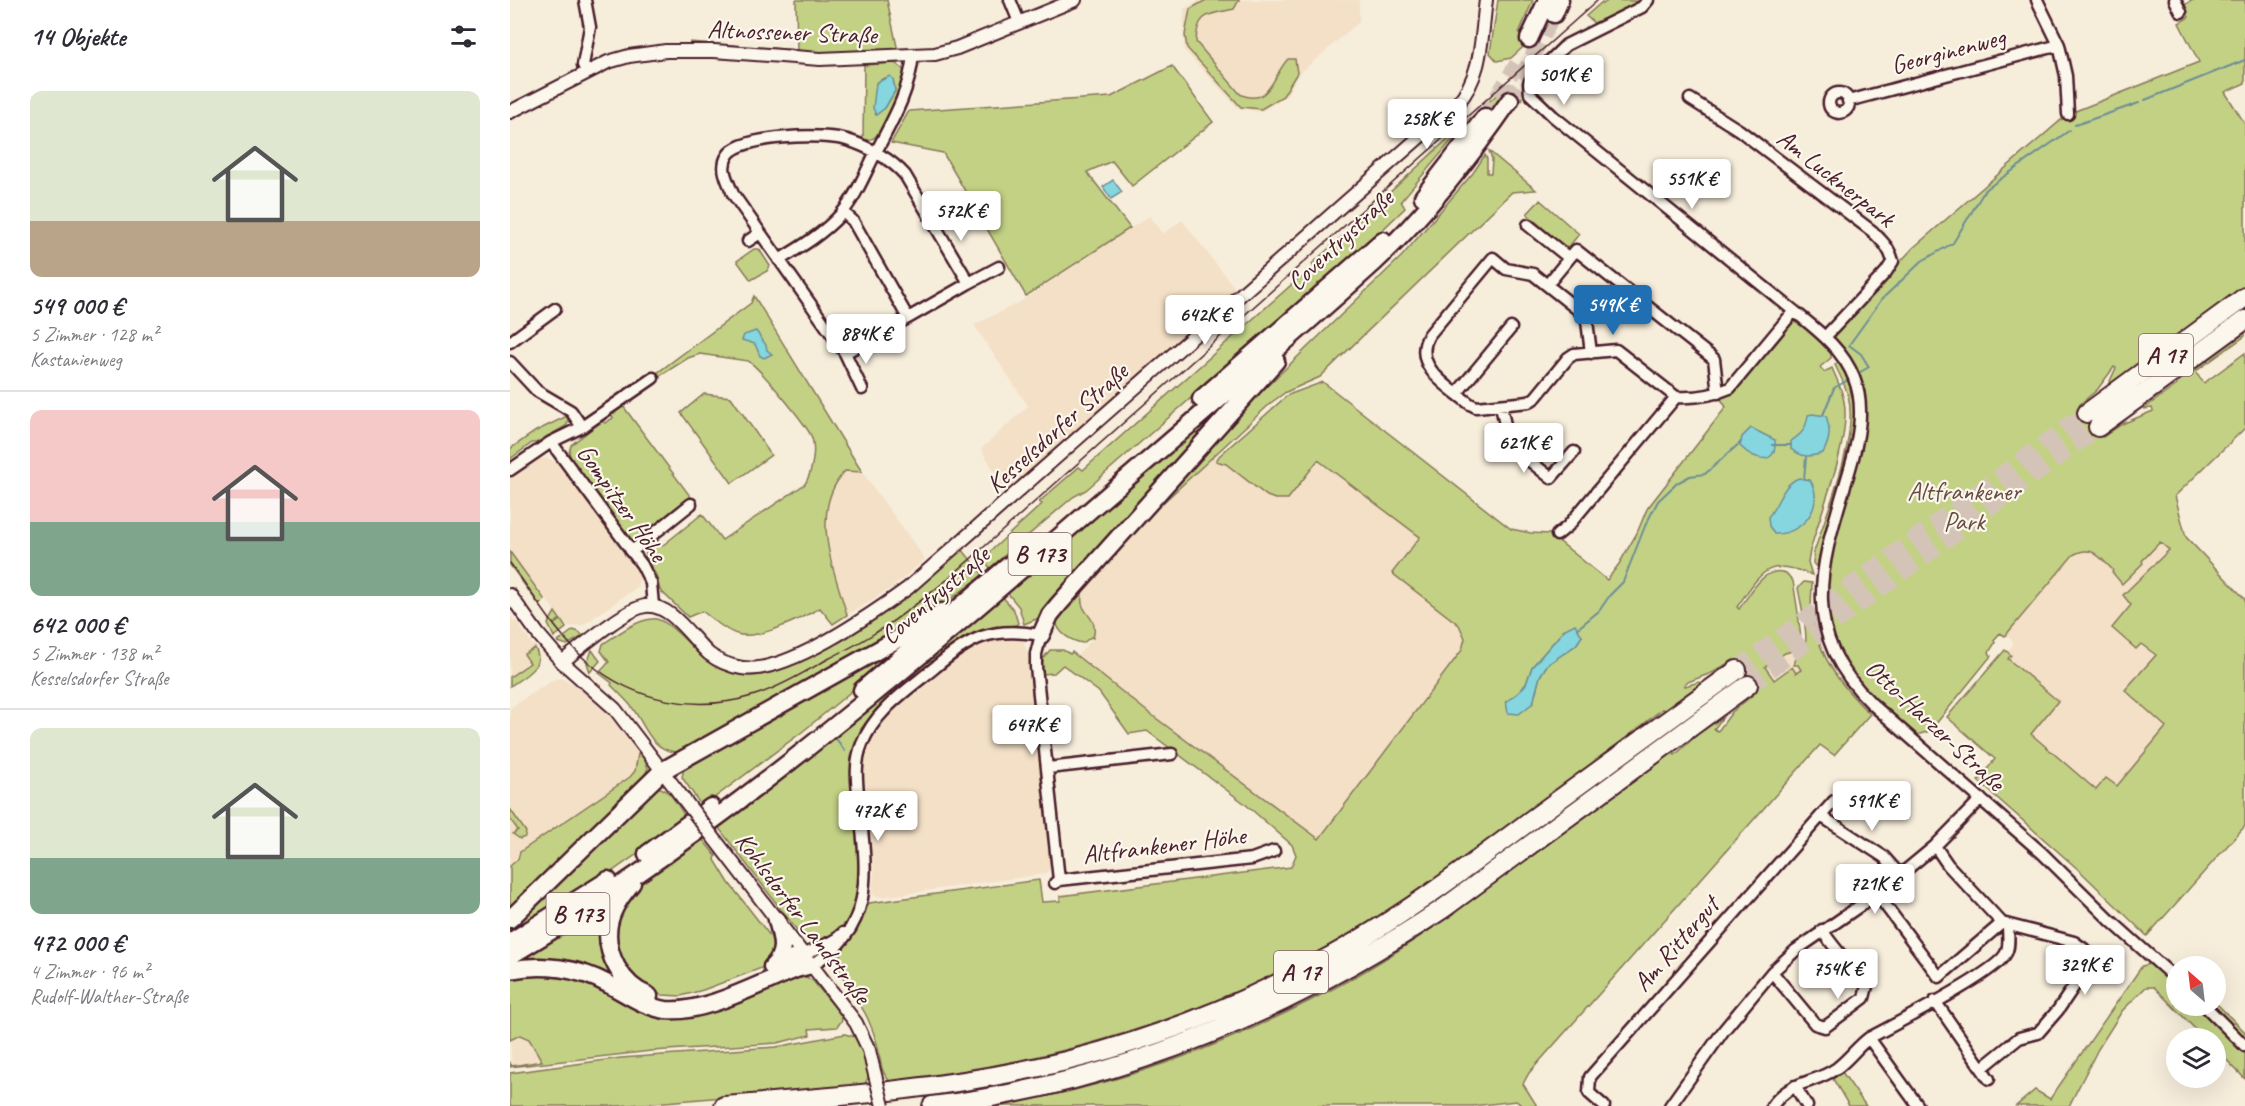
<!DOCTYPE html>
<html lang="de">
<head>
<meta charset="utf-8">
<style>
  :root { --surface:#fff; --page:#f2f2f3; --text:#2b2b33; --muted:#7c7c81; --line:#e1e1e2; --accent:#1f6fb2 }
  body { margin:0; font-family:Caveat,sans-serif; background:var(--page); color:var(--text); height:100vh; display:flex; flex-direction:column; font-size:22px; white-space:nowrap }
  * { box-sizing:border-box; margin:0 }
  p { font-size:20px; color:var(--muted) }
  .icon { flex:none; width:33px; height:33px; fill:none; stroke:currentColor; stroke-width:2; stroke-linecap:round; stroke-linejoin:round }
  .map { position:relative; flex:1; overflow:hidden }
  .details { display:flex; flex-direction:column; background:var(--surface); width:510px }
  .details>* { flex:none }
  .needle { width:39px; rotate:332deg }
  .fabs { position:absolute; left:1656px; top:956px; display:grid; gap:12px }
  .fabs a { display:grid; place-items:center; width:60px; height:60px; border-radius:50%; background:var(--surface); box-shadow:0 6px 24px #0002; font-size:30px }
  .price { position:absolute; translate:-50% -51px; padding:0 14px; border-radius:6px; background:#fff; color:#222; font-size:20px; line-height:39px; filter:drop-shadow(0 2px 3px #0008) }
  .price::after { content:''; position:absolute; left:50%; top:36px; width:18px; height:14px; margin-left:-9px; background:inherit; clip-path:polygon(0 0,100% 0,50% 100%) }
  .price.selected { background:var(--accent); color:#fff }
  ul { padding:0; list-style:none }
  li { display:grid; align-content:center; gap:12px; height:318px; padding:0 30px }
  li+li { border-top:2px solid var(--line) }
  li span { display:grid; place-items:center; height:186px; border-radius:12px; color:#555 }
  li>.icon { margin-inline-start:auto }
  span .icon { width:108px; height:108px; fill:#fffc; stroke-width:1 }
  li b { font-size:26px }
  h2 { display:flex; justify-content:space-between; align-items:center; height:72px; padding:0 30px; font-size:26px }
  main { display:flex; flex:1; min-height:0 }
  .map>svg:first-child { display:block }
</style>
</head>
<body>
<main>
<section class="details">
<h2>14 Objekte<svg class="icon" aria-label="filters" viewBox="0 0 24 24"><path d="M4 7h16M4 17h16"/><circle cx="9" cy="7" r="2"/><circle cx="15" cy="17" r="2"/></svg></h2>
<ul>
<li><span style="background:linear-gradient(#dfe7d0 70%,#b9a48a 0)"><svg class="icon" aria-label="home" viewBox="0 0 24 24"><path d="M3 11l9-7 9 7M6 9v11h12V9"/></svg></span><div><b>549 000 €</b><p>5 Zimmer · 128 m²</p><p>Kastanienweg</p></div></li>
<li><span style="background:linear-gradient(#f6c9c9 60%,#7fa58c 0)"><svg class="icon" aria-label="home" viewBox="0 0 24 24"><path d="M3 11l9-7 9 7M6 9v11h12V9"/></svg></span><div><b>642 000 €</b><p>5 Zimmer · 138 m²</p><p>Kesselsdorfer Straße</p></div></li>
<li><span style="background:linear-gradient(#dfe7d0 70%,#7fa58c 0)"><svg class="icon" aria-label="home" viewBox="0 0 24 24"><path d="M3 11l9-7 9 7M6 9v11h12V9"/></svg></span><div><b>472 000 €</b><p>4 Zimmer · 96 m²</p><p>Rudolf-Walther-Straße</p></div></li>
</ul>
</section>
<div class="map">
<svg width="1735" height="1106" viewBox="0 0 1735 1106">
  <rect width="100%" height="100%" fill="#f7eddb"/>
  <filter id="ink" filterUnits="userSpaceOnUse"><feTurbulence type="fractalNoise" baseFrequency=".0167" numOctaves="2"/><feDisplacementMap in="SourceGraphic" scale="12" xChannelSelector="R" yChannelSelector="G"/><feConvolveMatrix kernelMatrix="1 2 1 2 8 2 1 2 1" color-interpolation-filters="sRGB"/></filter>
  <g filter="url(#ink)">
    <path fill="#f3e0c7" d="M690 0H849V22L788 75 776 96 751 112 728 108 674 50V9Z
      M639 216 653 234 672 220 727 291 496 491 471 449 518 406 464 325 510 302Z
      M706 453V461L716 464 757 496 765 499H778L808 460 911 537 882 573 949 625 953 632 955 638 952 650 809 839 639 713 567 656 583 638 586 629 571 602 575 585 631 525Z
      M31 458 40 459 47 463 57 475 130 575 127 587 73 625 57 627 0 551V478L26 459Z
      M335 471 352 472 415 559 383 587 337 615 325 573 315 526 316 508 326 481Z
      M1651 542 1660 550 1613 595 1621 605 1627 649 1631 644 1646 656 1657 727 1607 787 1586 790 1521 733 1548 701 1498 659 1501 655 1497 652 1503 644 1502 640 1496 635 1563 555 1571 550H1580L1633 563 1631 561Z
      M0 616 4 621 7 622 30 655 25 667 0 686Z
      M498 637 513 641 518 653 541 869 534 874 372 897 362 895 364 875 354 771 355 757 366 729 376 716 447 657 479 641Z
      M1275 653H1283L1291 670 1286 673 1282 667 1264 680 1255 667Z
      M50 678 64 684 90 703 128 751 127 761 125 772 118 778 10 852 8 859 0 866V708L43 680Z
      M10 1035 19 1039 32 1061 2 1066 0 1040Z"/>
    <path fill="#c3d185" stroke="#867858" stroke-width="1.5" fill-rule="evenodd" d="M286 0H377L388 51 313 56 199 45 181 46 180 42 287 50Z
      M696 0H729L724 9C699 15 687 12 686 42L730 94C760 108 763 74 778 59H785L787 73 773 96 751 109 731 107 677 48 675 35 680 9Z
      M988 0H1023L1009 33 1013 40 1022 39 1001 58 987 61 980 53Z
      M1099 0 1126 1 1122 6 1084 23 1076 16 1092 2 1093 4Z
      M1683 0H1735V83L1715 92 1735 124V286L1602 384 1600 381 1606 368 1604 367 1587 390 1569 405 1593 437 1612 424 1643 411 1642 408 1633 409 1667 385 1666 381 1735 332V336L1685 372 1694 383 1735 353V428L1665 496 1676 537 1735 599V826L1637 936 1570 871 1468 781 1485 759 1437 717 1495 650 1501 655 1498 659 1548 701 1521 734 1586 790 1596 778 1607 786 1656 727 1615 690 1646 655 1631 644 1626 649 1602 628 1621 605 1613 595 1659 550 1650 542 1632 561 1633 563 1612 584 1602 572 1603 570C1589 557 1582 544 1563 555L1495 636 1490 633 1484 640 1485 643 1479 652 1481 656 1420 731 1407 735C1391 722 1373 709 1358 695 1332 669 1314 624 1315 587 1316 553 1330 519 1340 486 1349 456 1360 424 1355 392 1351 369 1332 357 1324 337L1325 332 1403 248 1558 114 1689 62 1669 23 1679 17 1672 6Z
      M385 63C391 67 396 71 396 78 395 89 373 130 366 136 362 140 358 140 353 140L354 65ZM374 78 383 79 385 91 375 108 366 114V83Z
      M662 66 703 122 622 186 602 161 577 172 620 228 516 296 433 153 381 143 399 111 601 97Z
      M999 84 1012 98 1010 102 1007 100 981 117 966 116 958 127 953 126 944 137 941 135Z
      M940 137 943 139 891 201 895 208 866 236 576 490 563 497 480 568 473 558 532 504 529 502 569 467 573 470 789 278H796L805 270 802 264Z
      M979 151 1026 190 1002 192 810 377 776 392 762 402 630 524 748 395 892 256 963 173 975 155 977 159V173H981L982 159Z
      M1030 200 1069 234 1057 249 1017 214Z
      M244 249H249L260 266 257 271 241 280 227 261Z
      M244 296 352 472 335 471C298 512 324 569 337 615L323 624 310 608C292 618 247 641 227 634 215 631 202 618 192 611L178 617 150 590 146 575 136 559V550L148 540 152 546 192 514 212 540 295 484C302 472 306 451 302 438 298 426 249 367 238 361L190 354 178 358 145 379 143 376 241 303Z
      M1279 321C1297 324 1310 342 1321 354V358L1310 367 1314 372 1322 368C1328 382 1335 396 1335 412 1336 452 1311 510 1300 551L1298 562 1302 575C1257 557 1252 571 1227 607L1229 609C1240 595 1254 564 1276 573L1283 581 1288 613 1291 639 1286 650 1275 653 1255 667 1264 680 1282 667 1286 673 1291 670 1288 665H1284C1285 656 1292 653 1295 645 1299 635 1290 600 1288 588L1294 582 1302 583C1302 593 1300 605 1302 616 1310 659 1330 685 1360 714L1324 755 1310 745 1019 1073 1013 1084 1027 1106H1013L1006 1101 963 1106H483C611 1087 736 1038 848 975 911 939 970 894 1028 851 1073 818 1118 786 1162 753L1165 755 1188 734 1213 717 1204 729 1208 731 1222 712 1246 692 1223 660 1204 672 1175 683V686L1189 682 1191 684 1154 710 1152 709 1129 728C1049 788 971 852 887 906 769 982 639 1034 502 1062 462 1071 422 1079 381 1082 369 1072 371 1058 367 1044 365 1035 361 1026 357 1017 352 1006 327 971 327 965 326 955 354 917 359 903L529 880 532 902 550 901V896L781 867 786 855 782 845 734 803 637 731 619 734 589 692 553 665 544 673 533 674 532 660 540 650H553L560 654 562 652 567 656 639 713 809 839 952 650 955 638 949 625 882 573 910 537 808 460 778 499H765L757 496 716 464 706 461 709 456 778 395 813 382 1001 529 1021 533 1040 534 1097 580 1109 564 1127 533 1137 509 1216 407 1209 396ZM1055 629 1072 636 1066 645 1037 665 1030 676 1023 703 996 702 1008 693 1016 684 1022 667Z
      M758 362 529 618 514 624 509 607 496 591Z
      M1328 363C1333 367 1335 373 1337 379 1363 438 1315 508 1307 568L1303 563 1304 552C1317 511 1349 437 1338 395 1335 385 1330 375 1325 365Z
      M194 394 221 397 261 455 222 483 171 413Z
      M113 406 183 500 123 544 63 462 59 453 61 445 92 421 95 423 103 418 101 414Z
      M57 416 58 422 56 426 26 443H22L0 459V449L26 431Z
      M452 549 473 575 423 612 168 756 166 752C140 750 135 724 121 706 115 699 108 692 101 685L102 683 89 673 99 662 91 651 93 644C107 635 124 621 142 619 158 616 185 653 199 662 211 671 226 676 242 676 298 674 408 587 452 549Z
      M0 552 35 600 29 605 0 565Z
      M575 585C562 616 591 612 583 638L581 637 573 643C561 641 547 633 546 620Z
      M491 595 504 610 508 623 506 625 488 628 487 626 457 636 439 647 367 708 351 729 345 742 347 743 341 760 351 879C347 906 338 929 313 941L311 939 297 938 289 933 208 827 245 800 264 780Z
      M45 612 50 619 44 624 51 620 56 628 44 637 38 624Z
      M429 619 292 732 192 807 172 777 174 768 172 765Z
      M63 630 69 632 73 636 57 645 48 642Z
      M25 648C36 666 13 677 0 686V677L20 663 14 654Z
      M82 650 90 661 80 672 77 663Z
      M131 753 138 768 130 785 0 914V866L8 859 10 852 120 777 125 771 128 754Z
      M144 787C160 786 168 807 177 819L97 875 0 936V924Z
      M0 809 16 832 15 837 10 839 3 834 8 830 0 819Z
      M193 840 206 856 205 860 219 883 261 937 265 949 257 966 193 990 171 996 152 995 142 992 115 972 103 934 108 912 128 885Z
      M109 892 110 894C97 913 92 936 100 959 105 974 115 986 129 993 173 1019 233 983 276 966L277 968C240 983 198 1007 158 1006 135 1005 118 991 99 981 69 964 33 961 0 967V960Z
      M1644 963 1666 985V1005H1687L1735 1052V1079L1706 1049V1038H1694L1644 987H1636L1612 1011 1588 1049 1559 1106H1506L1525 1090 1540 1099 1632 966Z
      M56 973 137 1011 293 975 303 981 331 1015 332 1020 327 1027 299 1029 300 1035 267 1043 141 1051 0 1067V1063L2 1066 32 1061 19 1039 10 1035 0 1040V974Z
      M1706 1003 1735 1032 1732 1038 1698 1005H1706Z
      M335 1034 348 1038 358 1063 356 1065 359 1076 354 1085 108 1106H0V1073L111 1058 266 1047Z
      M1332 1072 1356 1106H1339L1323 1079Z"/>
    <path fill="#85d6de" stroke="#6d8d96" stroke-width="1.5" d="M380 76 383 79 385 91 375 108 366 115 363 108 366 83Z
      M603 180 612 192 601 199 593 187Z
      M246 331 256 345 257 350 262 354 254 358 250 356 245 344 232 340 234 335Z
      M1302 414 1316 416C1321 430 1320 440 1313 453 1300 457 1292 458 1281 449V441C1292 434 1296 429 1298 415Z
      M1241 428 1265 440C1267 468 1243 459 1230 446L1232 437Z
      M1289 478 1300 480C1316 506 1292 535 1264 534L1259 526 1258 517C1269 504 1272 484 1289 478Z
      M1065 624 1072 636 1066 645 1037 665 1030 676 1023 703 1009 714 998 713 996 702 1008 693 1016 684 1022 667 1055 629Z"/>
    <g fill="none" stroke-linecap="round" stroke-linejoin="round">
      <path stroke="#6d8d96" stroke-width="2" d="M1635 100 1735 60
        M1565 125 1629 103
        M1347 374 1359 367 1351 354 1339 345 1372 299 1412 261 1443 243 1475 190 1560 130
        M1313 415 1324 388 1340 379
        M1262 445H1281
        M1294 479 1296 457
        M1067 629 1089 611 1100 595 1113 582 1135 526 1148 501 1167 483 1180 476 1195 474 1231 442
        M325 737 335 751"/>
      <path stroke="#d4c4b8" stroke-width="16" stroke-dasharray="16 8" stroke-linecap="butt" d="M1000 100 1044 14
        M975 117 1007 64"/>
      <path stroke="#d4c4b8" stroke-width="18" stroke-dasharray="18 9" stroke-linecap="butt" d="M1227 670 1577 413
        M1238 685 1588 427"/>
      <defs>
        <path id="minor" d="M75 0 80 27 73 65 77 72
          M500 0 509 22
          M1138 0 1132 7 1056 45 1022 78 1019 83 1020 94 1043 116 1284 311C1307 330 1333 349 1344 378 1356 408 1348 442 1339 472 1313 560 1285 629 1362 704L1532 853 1600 920 1666 979
          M1527 0 1549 45 1556 76 1558 114
          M1665 0 1671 12
          M1319 103a10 10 0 1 1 20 0a10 10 0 1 1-20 0Z
          M1180 99 1229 130 1362 231C1372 241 1379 247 1383 261L1376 272 1315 337
          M1338 101 1549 45
          M333 212 343 221 398 318 335 353 223 194C218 181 209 168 218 155 230 135 315 133 337 140 357 146 381 159 395 175L459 283 398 318
          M1018 225 1059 258
          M238 241 250 233
          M269 260C291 247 314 233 331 214 345 198 354 176 363 158 381 122 398 97 403 56
          M459 283 489 267
          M1037 285 1066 250 1204 359 1208 393
          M0 342 45 309
          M335 353 352 389
          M1081 353 1077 321 1071 312 1023 274 996 269 983 258 919 335C901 366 939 387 960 404L966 407 1019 402 1026 397 1058 358 1064 354 1106 350 1166 397C1184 398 1204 395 1220 388L1284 311
          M0 362 27 391 61 411 72 427
          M947 393 1001 328
          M991 406 999 444 1041 478 1064 452
          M41 442 132 565 141 583 143 606
          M0 470 41 442 72 427 143 378
          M1047 535 1058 526 1166 397
          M121 552 181 504
          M538 768 662 754
          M1311 816 1374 857 1390 875
          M1425 846 1438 865 1492 923 1564 942 1574 949 1576 959 1571 976 1548 1010 1528 1033 1509 1038 1472 1068
          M545 883 549 880 742 859 764 851
          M1367 894 1429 977 1492 923
          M293 955 325 940 333 933
          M301 965C368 928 356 866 349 803 347 783 344 763 352 744 365 711 396 691 423 669 461 637 481 626 531 635L526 654V667L549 880
          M1262 972 1305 1024 1315 1027 1354 998 1357 986C1342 967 1325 950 1312 930
          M1425 1001 1479 1079
          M1694 1005 1735 1046
          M1359 1038 1408 1106
          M1285 1086 1297 1106
          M1094 1106 1079 1093 1080 1077 1324 801
          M1160 1106 1214 1030 1262 972 1286 950 1367 894 1390 875 1425 846 1471 799
          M1262 1106C1282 1079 1303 1085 1327 1068 1339 1059 1347 1047 1359 1038 1383 1025 1487 973 1496 953 1500 946 1498 934 1498 926"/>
        <path id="tertiary" d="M0 112 98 62 119 56 156 51H204L310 59 425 54 447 48 565 0
          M0 595 28 634 52 662 105 709 169 793
          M52 662C71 647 114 610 135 606 160 602 182 639 199 654 208 661 220 666 232 668 276 675 362 614 398 588L947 104C973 75 971 37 976 0
          M213 850 346 1023 359 1050 362 1063"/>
        <path id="trunk" d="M1044 14 1050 0
          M1019 39 1037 0
          M913 197 975 117
          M691 399 873 240
          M531 635 540 615 549 604 766 361
          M352 690 499 565
          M137 854 201 807
          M122 883C112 895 102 908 99 924 94 953 111 985 139 996
          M0 919 152 771 402 631 432 612
          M0 942 98 880
          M0 956C196 840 369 692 541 544 649 450 759 358 865 262 917 213 960 158 1000 100
          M266 966 293 955
          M262 967C277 953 272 939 267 920
          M0 970C32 963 69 968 98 984 117 994 134 1007 156 1010 194 1014 250 983 286 969L301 965"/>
        <path id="motorway" d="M1577 413 1735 297
          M1588 427 1735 320
          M214 1106C329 1097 444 1088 556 1061 644 1039 730 1005 810 962 885 922 953 871 1021 820 1090 770 1159 720 1227 670
          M422 1106C609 1084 778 1012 934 908L1238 685"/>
      </defs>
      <use href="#minor" stroke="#4a1f2b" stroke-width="15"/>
      <use href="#tertiary" stroke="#4a1f2b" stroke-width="16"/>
      <use href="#trunk" stroke="#4a1f2b" stroke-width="21"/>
      <use href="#motorway" stroke="#4a1f2b" stroke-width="22"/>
      <use href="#minor" stroke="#fbf7ec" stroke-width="10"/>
      <use href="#tertiary" stroke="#fbf7ec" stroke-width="12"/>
      <use href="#trunk" stroke="#fbf7ec" stroke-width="16"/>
      <use href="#motorway" stroke="#fbf7ec" stroke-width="18"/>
      <path stroke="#4a1f2b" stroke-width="1.5" d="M0 563C25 596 47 636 79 663 125 701 185 713 242 696 268 688 293 673 316 660 334 651 352 642 368 631 393 616 415 597 438 579L1088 0"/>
      <defs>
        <path id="tertiary-bridge" d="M169 793 213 850
          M362 1063 373 1106"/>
      </defs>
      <use href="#tertiary-bridge" stroke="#4a1f2b" stroke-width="16" stroke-linecap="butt"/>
      <use href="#tertiary-bridge" stroke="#fbf7ec" stroke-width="12"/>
    </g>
  </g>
  <g text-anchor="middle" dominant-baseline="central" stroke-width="4.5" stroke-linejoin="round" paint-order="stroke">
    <g fill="#fbf7ec" stroke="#7f6065" stroke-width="1.5">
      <rect x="1629" y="334" width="54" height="42" rx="4.5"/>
      <rect x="498.5" y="533" width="63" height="42" rx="4.5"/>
      <rect x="36.5" y="893" width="63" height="42" rx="4.5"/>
      <rect x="764" y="951" width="54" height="42" rx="4.5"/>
    </g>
    <g font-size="24" font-weight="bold" fill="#4a1f2b">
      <text x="1656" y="355">A 17</text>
      <text x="530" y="554">B 173</text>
      <text x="68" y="914">B 173</text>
      <text x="791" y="972">A 17</text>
    </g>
    <g font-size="26" fill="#4a1f2b" stroke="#fbf7ec">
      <text transform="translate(282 32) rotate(2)">Altnossener Straße</text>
      <text transform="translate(1438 51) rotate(-15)">Georginenweg</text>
      <text transform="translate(1326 178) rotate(38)">Am Lucknerpark</text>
      <text transform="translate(830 240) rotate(-43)">Coventrystraße</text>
      <text transform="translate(547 428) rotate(-42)">Kesselsdorfer Straße</text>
      <text transform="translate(112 503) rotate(55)">Gompitzer Höhe</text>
      <text transform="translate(425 595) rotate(-41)">Coventrystraße</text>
      <text transform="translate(1425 725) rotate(43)">Otto-Harzer-Straße</text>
      <text transform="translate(654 845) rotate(-7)">Altfrankener Höhe</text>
      <text transform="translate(293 918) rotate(53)">Kohlsdorfer Landstraße</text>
      <text transform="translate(1166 944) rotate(-49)">Am Rittergut</text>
    </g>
    <g font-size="26" fill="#684c42" stroke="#fbf7ec">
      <text x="1454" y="491">Altfrankener<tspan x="1454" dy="30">Park</tspan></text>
    </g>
  </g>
</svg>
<div class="fabs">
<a><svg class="needle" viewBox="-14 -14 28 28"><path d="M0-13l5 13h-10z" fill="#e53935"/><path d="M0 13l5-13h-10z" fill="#7c7c81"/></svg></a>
<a><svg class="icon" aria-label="layers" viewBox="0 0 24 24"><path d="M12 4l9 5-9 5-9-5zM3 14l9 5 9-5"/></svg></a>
</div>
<b class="price" style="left:1054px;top:106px">501K €</b>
<b class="price" style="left:917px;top:150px">258K €</b>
<b class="price" style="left:1182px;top:210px">551K €</b>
<b class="price" style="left:451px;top:242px">572K €</b>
<b class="price selected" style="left:1103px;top:336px">549K €</b>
<b class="price" style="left:695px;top:346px">642K €</b>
<b class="price" style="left:356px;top:365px">884K €</b>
<b class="price" style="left:1014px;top:474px">621K €</b>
<b class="price" style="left:522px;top:756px">647K €</b>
<b class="price" style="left:1362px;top:832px">591K €</b>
<b class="price" style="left:368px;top:842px">472K €</b>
<b class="price" style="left:1365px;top:915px">721K €</b>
<b class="price" style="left:1575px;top:996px">329K €</b>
<b class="price" style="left:1328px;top:1000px">754K €</b>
</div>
</main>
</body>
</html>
